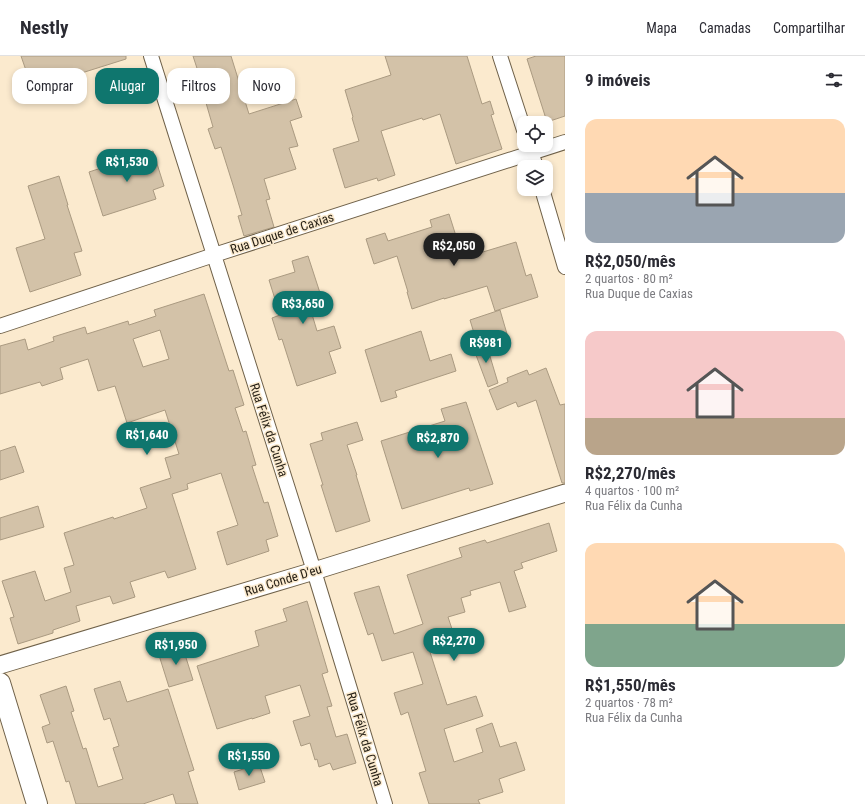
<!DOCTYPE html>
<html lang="pt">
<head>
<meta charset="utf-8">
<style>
  :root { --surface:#fff; --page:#f7f7f7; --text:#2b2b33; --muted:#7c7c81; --line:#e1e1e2; --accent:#0f766e }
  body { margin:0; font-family:"Roboto Condensed",sans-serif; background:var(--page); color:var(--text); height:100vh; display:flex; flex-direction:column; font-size:15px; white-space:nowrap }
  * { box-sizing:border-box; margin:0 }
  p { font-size:13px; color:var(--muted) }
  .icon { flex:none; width:22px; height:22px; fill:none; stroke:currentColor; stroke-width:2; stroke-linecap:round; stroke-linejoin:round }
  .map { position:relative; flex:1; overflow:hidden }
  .drawer { display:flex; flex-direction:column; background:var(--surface); width:300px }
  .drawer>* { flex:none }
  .hud { position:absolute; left:12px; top:12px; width:380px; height:36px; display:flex; gap:8px }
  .buttons { position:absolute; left:517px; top:60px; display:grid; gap:8px }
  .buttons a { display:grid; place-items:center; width:36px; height:36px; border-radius:8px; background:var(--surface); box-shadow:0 2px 6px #0003; font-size:20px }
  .price { position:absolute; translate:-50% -34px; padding:0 9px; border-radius:14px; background:var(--accent); color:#fff; font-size:13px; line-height:26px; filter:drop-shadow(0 1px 2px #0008) }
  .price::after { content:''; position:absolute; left:50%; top:24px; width:12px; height:9px; margin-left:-6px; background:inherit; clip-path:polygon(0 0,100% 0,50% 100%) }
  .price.current { background:#222; color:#fff }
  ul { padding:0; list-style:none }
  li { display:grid; align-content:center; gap:8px; height:212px; padding:0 20px }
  li span { display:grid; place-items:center; height:124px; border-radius:12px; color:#555 }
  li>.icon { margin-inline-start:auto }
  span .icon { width:72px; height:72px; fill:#fffc; stroke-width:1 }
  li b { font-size:17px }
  h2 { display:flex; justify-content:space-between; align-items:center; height:48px; padding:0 20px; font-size:17px }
  .chip { padding:0 14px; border-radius:12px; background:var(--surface); box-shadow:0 2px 6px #0003; font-size:14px; line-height:36px }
  .chip.current { background:var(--accent); color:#fff }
  header { display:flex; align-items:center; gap:24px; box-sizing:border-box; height:56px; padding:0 20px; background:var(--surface); border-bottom:1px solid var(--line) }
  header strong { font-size:19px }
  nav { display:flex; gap:22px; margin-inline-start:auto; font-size:14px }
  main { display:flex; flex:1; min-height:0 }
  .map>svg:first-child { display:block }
</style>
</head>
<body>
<header>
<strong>Nestly</strong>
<nav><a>Mapa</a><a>Camadas</a><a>Compartilhar</a></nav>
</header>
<main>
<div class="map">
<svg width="565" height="748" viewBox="0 0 565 748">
  <rect width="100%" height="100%" fill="#fbeace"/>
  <path fill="#d3c2a8" stroke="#aa9a81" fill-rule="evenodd" d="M21 0H126V3L72 20 70 13 30 26Z
    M193 0H231L249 58 296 43 302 61 290 65 298 90 289 92 296 113 264 123 270 143 266 144 274 171 244 180 238 160 242 159 233 129 221 91 215 93 208 73 213 71 204 40H206Z
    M385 0H467L482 48 490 45 494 58 491 59 502 93 456 108 440 58 423 64 422 62 381 75 395 119 378 125 377 122 345 132 333 93 359 85 352 62 353 61 345 34 391 19Z
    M536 0H565V60L547 66 527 3Z
    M153 95 164 130 153 134 156 143 103 160 89 116Z
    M59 120 68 149H67L82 195 74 197 81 219 30 236 16 192 45 183 28 130Z
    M449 158 463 202 516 186 526 220 531 218 538 241 495 255 487 230 444 243V242L412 253 407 236H408L397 200 374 208 366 183 385 177 388 185 432 171 430 164Z
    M308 200 321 240 308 245 317 275 334 270 341 292 329 296 336 317 297 330 282 283 279 284 272 262 280 259 269 224 295 216 292 205Z
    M204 238 229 315 233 314 244 349 235 352 243 376 246 375 256 409 252 410 264 447 268 446 278 480 266 484 269 495 227 509 217 476 238 469 221 417 187 428 188 433 172 438 196 513 168 522 165 515 130 526 135 541 113 548 110 540 76 550 80 565 53 574V577L18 588 10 562 14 561 2 525 35 515 45 545 71 536 64 512 74 509 64 477 113 461 114 463 147 452 140 432 171 422 165 402 179 398 165 354 127 367 115 330 98 335 88 303 60 312 63 323 42 330 40 326 0 338V290L25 283 28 294 54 285 53 281 85 271 87 278 128 265 129 269 156 260 154 254ZM160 274 169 303 143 311 133 283Z
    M500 254 507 278 477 287 470 264Z
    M421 275 430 305 451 298 456 315 395 335 397 341 381 346 365 294Z
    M486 287 498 327 488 331 473 291Z
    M546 312 560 349 565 348V427H562L536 344 518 351 516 346 497 354 489 334 508 326 507 322 527 314 529 319Z
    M466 346 493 428 470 435 469 432 402 453 381 385 445 365 441 353Z
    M357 366 363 384 347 389 357 419H356L370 465 336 476 321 429H323L310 388 323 384 321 377Z
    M15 390 24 416 0 424V395Z
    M38 450 44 471 0 484V462Z
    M549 467 557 495 521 507 523 512 514 515 526 551 509 556 500 526 470 535 471 539 461 542 465 556 448 561 456 585 429 593 447 649 476 640 483 660 444 673 454 706 483 696 476 673 492 667 500 691 516 686 525 714 499 723 503 736 478 744 480 748H429L419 717 426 715 408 656 401 659 394 637 423 628 413 596 382 605 373 577 368 579 354 537 379 530 394 578 423 568 407 519 462 501 459 492 485 484 487 487Z
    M307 545 328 616 322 618 332 650 327 651 336 681 347 678 356 707 333 714 330 707 319 711 317 703 315 704 310 687 301 690 293 665 310 660 300 629 265 640 270 657 252 663V662L217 673 197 610 259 590 255 575 287 565 283 553Z
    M182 589 193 624 169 631 158 596Z
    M120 625 127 646 168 633 194 714 188 716 198 748H176L173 738 143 748H76L69 725 66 726 53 685 47 687 42 671 50 668 40 639 66 630 74 655 71 656 83 693 86 692 98 731 123 723 113 692 119 690 110 662 104 664 94 633Z
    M259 708 265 726 239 734 234 716Z"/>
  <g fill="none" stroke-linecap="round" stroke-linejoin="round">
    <defs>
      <path id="minor" d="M151 0 314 515 385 748
        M500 0 524 74
        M529 89 536 111
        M542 133 565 211
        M0 270 214 199 565 86"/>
      <path id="tertiary" d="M0 609 314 515 565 437"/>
      <path id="secondary" d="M0 627 37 748"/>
    </defs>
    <use href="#minor" stroke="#6f6149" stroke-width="16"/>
    <use href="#tertiary" stroke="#6f6149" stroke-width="19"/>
    <use href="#secondary" stroke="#6f6149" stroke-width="22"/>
    <use href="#minor" stroke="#fff" stroke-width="14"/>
    <use href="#tertiary" stroke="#fff" stroke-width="17"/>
    <use href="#secondary" stroke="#fff" stroke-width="20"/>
  </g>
  <g text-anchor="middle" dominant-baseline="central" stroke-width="3" stroke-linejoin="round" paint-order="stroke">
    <g font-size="13" fill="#241e14" stroke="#fbeace">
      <text transform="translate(282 177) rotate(-18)">Rua Duque de Caxias</text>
      <text transform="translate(269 374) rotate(72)">Rua Félix da Cunha</text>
      <text transform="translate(283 524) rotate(-17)">Rua Conde D'eu</text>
      <text transform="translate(365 683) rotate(73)">Rua Félix da Cunha</text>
    </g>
  </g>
</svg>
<div class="buttons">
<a><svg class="icon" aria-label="locate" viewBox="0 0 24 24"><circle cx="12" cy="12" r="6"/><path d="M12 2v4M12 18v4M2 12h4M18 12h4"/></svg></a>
<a><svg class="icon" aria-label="layers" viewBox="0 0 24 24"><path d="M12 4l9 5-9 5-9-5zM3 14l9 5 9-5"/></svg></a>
</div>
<b class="price" style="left:127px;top:127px">R$1,530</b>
<b class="price current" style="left:454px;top:211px">R$2,050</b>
<b class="price" style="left:303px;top:269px">R$3,650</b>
<b class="price" style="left:486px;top:308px">R$981</b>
<b class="price" style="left:147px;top:400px">R$1,640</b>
<b class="price" style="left:438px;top:403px">R$2,870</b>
<b class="price" style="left:454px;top:606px">R$2,270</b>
<b class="price" style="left:176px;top:610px">R$1,950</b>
<b class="price" style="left:249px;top:721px">R$1,550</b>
<div class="hud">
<a class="chip">Comprar</a>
<a class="chip current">Alugar</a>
<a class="chip">Filtros</a>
<a class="chip">Novo</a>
</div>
</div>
<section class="drawer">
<h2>9 imóveis<svg class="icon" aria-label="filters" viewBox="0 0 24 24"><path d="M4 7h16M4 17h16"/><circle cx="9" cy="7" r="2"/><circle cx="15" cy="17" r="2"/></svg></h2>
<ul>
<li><span style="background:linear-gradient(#ffd9b3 60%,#9aa5b1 0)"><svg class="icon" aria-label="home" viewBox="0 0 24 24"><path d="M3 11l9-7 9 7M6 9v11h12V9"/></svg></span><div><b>R$2,050/mês</b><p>2 quartos · 80 m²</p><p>Rua Duque de Caxias</p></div></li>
<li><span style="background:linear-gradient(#f6c9c9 70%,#b9a48a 0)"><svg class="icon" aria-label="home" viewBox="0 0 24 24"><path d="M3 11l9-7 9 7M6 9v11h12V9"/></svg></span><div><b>R$2,270/mês</b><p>4 quartos · 100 m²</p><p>Rua Félix da Cunha</p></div></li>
<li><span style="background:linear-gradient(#ffd9b3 65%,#7fa58c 0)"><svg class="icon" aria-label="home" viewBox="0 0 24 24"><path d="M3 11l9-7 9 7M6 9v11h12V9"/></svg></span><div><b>R$1,550/mês</b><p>2 quartos · 78 m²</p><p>Rua Félix da Cunha</p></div></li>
</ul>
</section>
</main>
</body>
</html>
